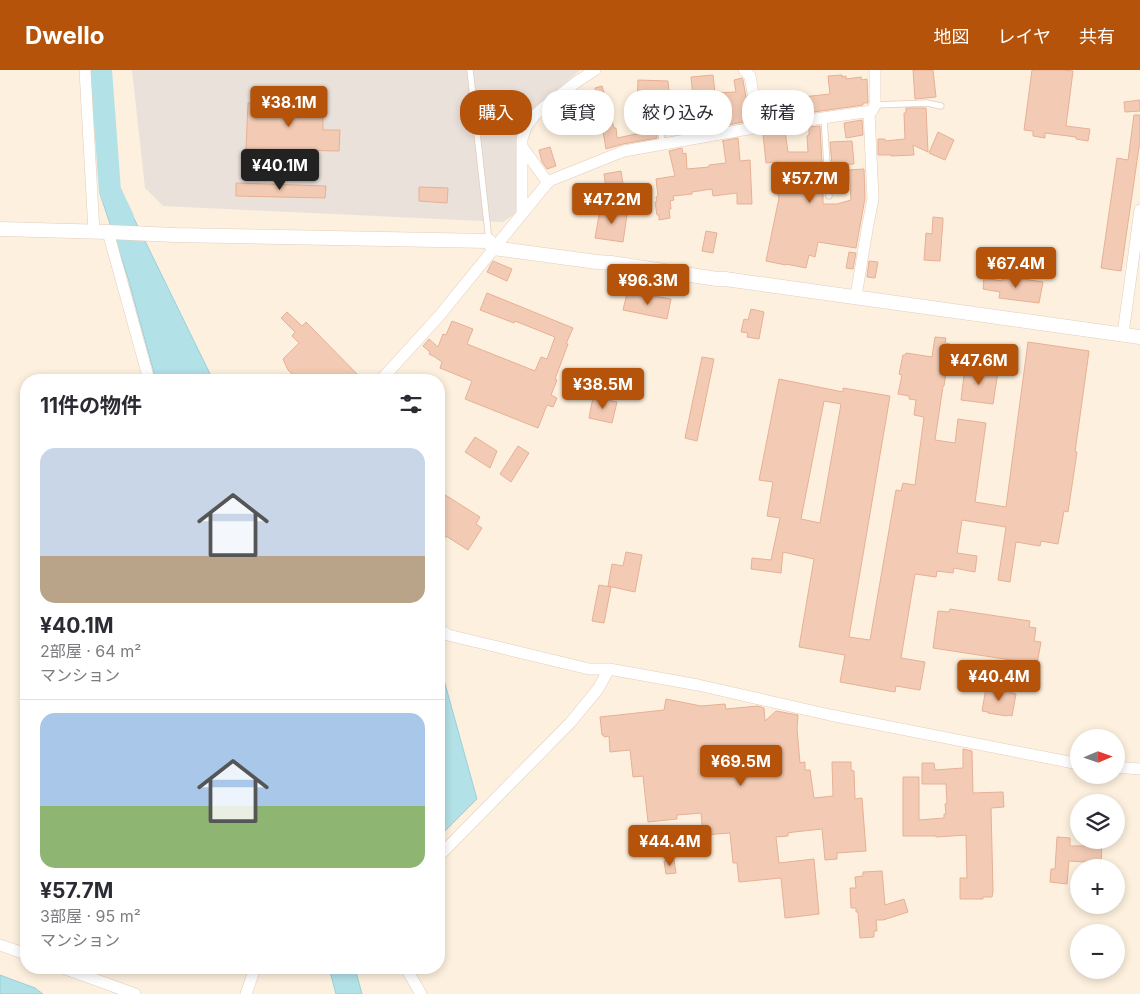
<!DOCTYPE html>
<html lang="ja">
<head>
<meta charset="utf-8">
<style>
  :root { --surface:#fff; --page:#f2f2f3; --text:#2b2b33; --muted:#7c7c81; --line:#e1e1e2; --accent:#b45309 }
  body { margin:0; font-family:Inter,"Noto Sans JP",sans-serif; background:var(--page); color:var(--text); height:100vh; display:flex; flex-direction:column; font-size:19px; white-space:nowrap }
  * { box-sizing:border-box; margin:0 }
  p { font-size:16px; color:var(--muted) }
  .icon { flex:none; width:28px; height:28px; fill:none; stroke:currentColor; stroke-width:2; stroke-linecap:round; stroke-linejoin:round }
  .map { position:relative; flex:1; overflow:hidden }
  .details { position:absolute; left:20px; top:304px; width:425px; height:600px; display:flex; flex-direction:column; background:var(--surface); border-radius:20px; box-shadow:0 2px 8px #0003 }
  .details>* { flex:none }
  .top-card { position:absolute; left:460px; top:20px; width:475px; height:45px; display:flex; gap:10px }
  .needle { width:32px; rotate:88deg }
  .buttons { position:absolute; left:1070px; top:659px; display:grid; gap:10px }
  .buttons a { display:grid; place-items:center; width:55px; height:55px; border-radius:50%; background:var(--surface); box-shadow:0 2px 8px #0003; font-size:25px }
  .price { position:absolute; translate:-50% -42px; padding:0 11px; border-radius:5px; background:var(--accent); color:#fff; font-size:16px; line-height:32px; filter:drop-shadow(0 1px 2px #0008) }
  .price::after { content:''; position:absolute; left:50%; top:30px; width:15px; height:11px; margin-left:-8px; background:inherit; clip-path:polygon(0 0,100% 0,50% 100%) }
  .price.current { background:#222; color:#fff }
  ul { padding:0; list-style:none }
  li { display:grid; align-content:center; gap:10px; height:265px; padding:0 20px }
  li+li { border-top:1px solid var(--line) }
  li span { display:grid; place-items:center; height:155px; border-radius:15px; color:#555 }
  li>.icon { margin-inline-start:auto }
  span .icon { width:90px; height:90px; fill:#fffc; stroke-width:1 }
  li b { font-size:21px }
  h2 { display:flex; justify-content:space-between; align-items:center; height:60px; padding:0 20px; font-size:21px }
  .pill { padding:0 18px; border-radius:20px; background:var(--surface); box-shadow:0 2px 8px #0003; font-size:18px; line-height:45px }
  .pill.current { background:var(--accent); color:#fff }
  header { display:flex; align-items:center; gap:30px; box-sizing:border-box; height:70px; padding:0 25px; background:var(--accent); color:#fff }
  header strong { font-size:24px }
  nav { display:flex; gap:28px; margin-inline-start:auto; font-size:18px }
  .map>svg:first-child { display:block }
</style>
</head>
<body>
<header>
<strong>Dwello</strong>
<nav><a>地図</a><a>レイヤ</a><a>共有</a></nav>
</header>
<div class="map">
<svg width="1140" height="924" viewBox="0 0 1140 924">
  <rect width="100%" height="100%" fill="#fdf0de"/>
  <path fill="#eae1da" d="M132 0H580L528 46 520 55 517 69 516 143 503 152 163 136 145 118Z"/>
  <path fill="#b2e1e7" stroke="#98d1d9" d="M121 119 125 130 213 310H156L128 208 100 124Z
    M439 592 477 729 439 767Z
    M329 898H355L362 924H336Z
    M0 905 35 918 43 924H0Z"/>
  <g fill="none" stroke-linecap="round" stroke-linejoin="round">
    <path stroke="#b2e1e7" stroke-width="22" d="M101 0 110 121 123 148"/>
  </g>
  <path fill="#f3cbb4" stroke="#e7b094" fill-rule="evenodd" d="M913 0H933L936 27 915 29Z
    M1032 0H1063L1073 1 1066 56 1090 59 1088 71 1076 69V67L1045 63V68L1033 66V61L1024 60Z
    M713 5 715 23 736 22 734 10 742 8 743 10 750 51 680 63V56H678L675 29 693 27 691 7Z
    M842 5V7L846 6V9L861 7 862 10 867 9 868 33H863V35L765 49 762 29 784 26V29L830 24 828 6Z
    M638 10 668 11 670 34 664 35 663 27 661 25H657L654 29 655 41 653 40 657 68 623 74 606 79 600 44 598 45 593 26 597 25 595 18 602 16 614 58H616L617 68 641 63 637 38Z
    M1140 30V41L1125 42 1124 32Z
    M248 33 313 35 312 36H323V60H340L339 81 246 79Z
    M906 38H926L928 82 913 75 914 85 891 86V85H878V69H885V71L905 69 904 43H906Z
    M1134 45H1140V77H1139L1121 201 1101 198 1117 88 1128 90Z
    M862 50 863 65 846 68 844 53Z
    M820 56 823 115V134H837L851 130 849 100 864 99 865 128 856 178 818 172 815 187 809 185 806 198 786 194V195L766 191 779 128 777 122 789 118V93L779 94V92L766 93 763 64 785 61 788 82H808L807 66 809 65V57Z
    M938 62 954 70 945 90 929 83Z
    M738 68 740 91 750 90 752 134H737V123L713 126 712 119 692 122V124L673 126 674 130 670 131 671 139H669L670 148 659 150V145H657L655 132H657L656 127 658 126 656 109 675 106 669 81 682 78 683 84 686 83 687 99 709 97V95L726 93 723 72 722 71Z
    M852 71 854 94 832 95 830 72Z
    M550 77 556 96 547 99 542 92 539 80Z
    M621 101 624 121 607 124 604 104Z
    M236 113 326 116 325 128 236 126Z
    M419 117 448 118 447 133 419 131Z
    M628 138 623 172 595 168 600 140Z
    M933 147 943 148V151L940 191 924 190 926 163 932 164Z
    M706 161 717 163 713 183 702 181Z
    M849 182 856 183 853 199 846 198Z
    M493 191 512 199 507 211 487 202 490 196Z
    M869 191 878 192 875 208 867 207Z
    M1003 206 1043 212 1039 233 999 228 1000 222 983 219 984 208 1002 211Z
    M487 223 573 258 566 274H568L555 309 557 310 551 325 557 328 553 337 547 335 538 358 465 329 472 311 440 298 442 292 435 287 429 284 430 282 423 276 429 269 438 277 443 264 446 265 452 251 473 259 467 274 535 301 541 287 547 289 555 267 515 251 514 253 480 240Z
    M627 223 652 229 653 226 671 229 667 249 623 240Z
    M751 239 764 242 759 269 747 267 748 263 741 262 744 249 748 250Z
    M287 242 302 256 306 252 363 310H298L288 300 283 289 299 273 292 266 295 262 281 248Z
    M935 267 946 268 945 273 950 274 944 316H943L935 370 955 373 958 349 986 353 975 432 1006 437 1028 272 1089 281 1075 382H1077L1068 442 1064 441 1058 474 1041 471 1040 476 1016 472 1010 512 998 510 1006 457 962 450 957 483 977 486 975 502 954 498 953 503 937 501 936 507 915 504 901 588 925 592 920 620 896 616 895 622 840 612 845 585 799 577 814 489 783 482 781 503 751 499 752 488 771 490 780 448 767 446 773 412 759 410 779 309 843 322V318L890 326 849 567 870 570 896 420 901 421 903 413 915 415 924 347 914 345 916 330 909 329V326L898 324 902 305 899 304 903 285H905L906 283 932 287ZM824 331 841 334 820 453 801 449Z
    M702 287 714 289 697 371 685 368Z
    M965 297 998 302 993 334 961 330Z
    M593 327 617 332 612 353 589 348Z
    M475 367 497 381 490 398 465 382Z
    M518 376 529 383 511 412 500 404Z
    M439 421 480 447 476 454 482 458 468 480 446 466 439 478Z
    M626 482 642 485 635 522 608 516 612 494 623 496Z
    M599 515 611 517 604 553 592 551Z
    M950 539 1030 551 1029 557 1036 558 1034 571 1041 572 1037 594 933 578 938 541 949 542Z
    M986 618 1012 622V623L1016 624 1012 646 1008 645 1007 646 988 643V642L982 641Z
    M666 629 701 636 725 634 726 639 758 636 764 638 765 651 776 641 798 645 797 659 800 693 805 692V700H810L814 728 833 726 832 692H851V700L854 701 855 729 862 728 866 781 837 783V789L825 790 822 759 794 762 788 763V766L776 767 779 793 814 789 819 844 785 848 781 808 739 812 737 793H733L730 763 703 765 701 743 677 745V749L648 752 643 706 633 707 630 680 610 682 609 666 604 667V665H602L600 647 664 640Z
    M963 679 972 681 973 723 1003 722 1004 737 991 738 993 821 992 827H983V829H960V808H967L966 765 936 767V766H903V707H919V750L944 748V744H946L945 734 947 733 946 714H922V693H934L935 700 963 698Z
    M1057 767 1070 768V776H1088V770H1102L1101 798H1087V792L1069 791 1067 814 1050 812 1051 799H1055Z
    M674 790 676 803 666 804 664 791Z
    M882 801 885 835 904 829 908 842 883 850H876L877 861H874V867L860 868 858 842H856V838H851L850 818H856L855 807 863 806V802Z"/>
  <g fill="none" stroke-linecap="round" stroke-linejoin="round">
    <defs>
      <path id="service" d="M470 0 489 171
        M659 29 662 74
        M875 35 927 33 941 36
        M824 48 829 126"/>
      <path id="minor" d="M85 0 94 162
        M744 0 750 6 759 57
        M523 78 548 113
        M522 144 549 111 624 81 759 57 872 41 875 35V0
        M108 162 149 310
        M856 226 868 154 873 129 869 42
        M1123 264 1140 140
        M381 310 440 245 522 144V69L526 57 534 46 544 37 578 11 595 0
        M439 560 444 562 448 565 589 599H609L698 615 830 645 1079 694
        M1116 697 1140 699
        M439 786 570 653 598 619 609 599
        M0 875 26 884
        M63 898 135 924
        M406 898 421 924
        M246 924 255 898"/>
      <path id="tertiary" d="M0 159 108 162 175 165 489 171 493 178 597 192 611 193 717 209H725L1140 267"/>
    </defs>
    <use href="#service" stroke="#e3cdbd" stroke-width="7"/>
    <use href="#minor" stroke="#e3cdbd" stroke-width="12"/>
    <use href="#tertiary" stroke="#e3cdbd" stroke-width="15"/>
    <use href="#service" stroke="#fff" stroke-width="5.5"/>
    <use href="#minor" stroke="#fff" stroke-width="11"/>
    <use href="#tertiary" stroke="#fff" stroke-width="14"/>
  </g>
</svg>
<div class="buttons">
<a><svg class="needle" viewBox="-14 -14 28 28"><path d="M0-13l5 13h-10z" fill="#e53935"/><path d="M0 13l5-13h-10z" fill="#7c7c81"/></svg></a>
<a><svg class="icon" aria-label="layers" viewBox="0 0 24 24"><path d="M12 4l9 5-9 5-9-5zM3 14l9 5 9-5"/></svg></a>
<a>+</a>
<a>−</a>
</div>
<b class="price" style="left:289px;top:58px">¥38.1M</b>
<b class="price current" style="left:280px;top:121px">¥40.1M</b>
<b class="price" style="left:810px;top:134px">¥57.7M</b>
<b class="price" style="left:612px;top:155px">¥47.2M</b>
<b class="price" style="left:1016px;top:219px">¥67.4M</b>
<b class="price" style="left:648px;top:236px">¥96.3M</b>
<b class="price" style="left:979px;top:316px">¥47.6M</b>
<b class="price" style="left:603px;top:340px">¥38.5M</b>
<b class="price" style="left:999px;top:632px">¥40.4M</b>
<b class="price" style="left:741px;top:717px">¥69.5M</b>
<b class="price" style="left:670px;top:797px">¥44.4M</b>
<div class="top-card">
<a class="pill current">購入</a>
<a class="pill">賃貸</a>
<a class="pill">絞り込み</a>
<a class="pill">新着</a>
</div>
<section class="details">
<h2>11件の物件<svg class="icon" aria-label="filters" viewBox="0 0 24 24"><path d="M4 7h16M4 17h16"/><circle cx="9" cy="7" r="2"/><circle cx="15" cy="17" r="2"/></svg></h2>
<ul>
<li><span style="background:linear-gradient(#c9d6e8 70%,#b9a48a 0)"><svg class="icon" aria-label="home" viewBox="0 0 24 24"><path d="M3 11l9-7 9 7M6 9v11h12V9"/></svg></span><div><b>¥40.1M</b><p>2部屋 · 64 m²</p><p>マンション</p></div></li>
<li><span style="background:linear-gradient(#a9c7e8 60%,#8fb573 0)"><svg class="icon" aria-label="home" viewBox="0 0 24 24"><path d="M3 11l9-7 9 7M6 9v11h12V9"/></svg></span><div><b>¥57.7M</b><p>3部屋 · 95 m²</p><p>マンション</p></div></li>
</ul>
</section>
</div>
</body>
</html>
